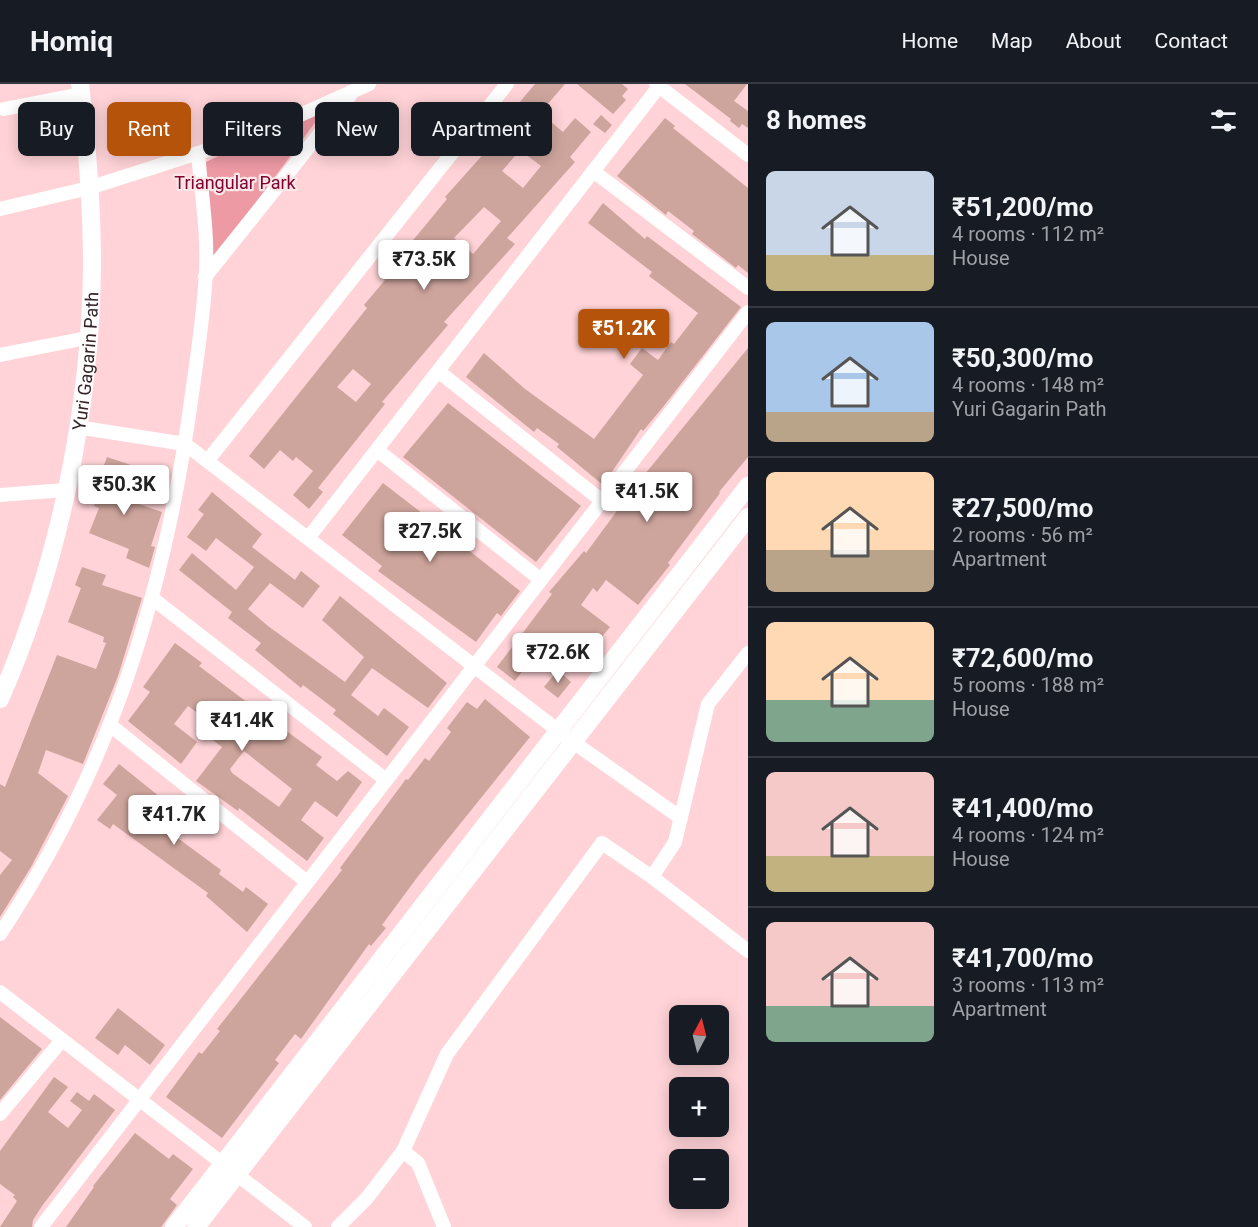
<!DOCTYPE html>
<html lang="en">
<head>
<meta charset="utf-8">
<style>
  :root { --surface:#171b24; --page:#20242c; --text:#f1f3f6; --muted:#9ea1a6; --line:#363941; --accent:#b45309 }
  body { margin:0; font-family:Roboto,sans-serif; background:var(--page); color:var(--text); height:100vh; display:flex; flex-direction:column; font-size:22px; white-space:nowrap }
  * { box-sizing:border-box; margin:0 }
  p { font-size:20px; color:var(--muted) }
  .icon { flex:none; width:33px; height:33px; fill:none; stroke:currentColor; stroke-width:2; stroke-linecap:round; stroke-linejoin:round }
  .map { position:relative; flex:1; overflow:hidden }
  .drawer { display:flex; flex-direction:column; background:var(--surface); width:510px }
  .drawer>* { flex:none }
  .guide { position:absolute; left:18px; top:18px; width:570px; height:54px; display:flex; gap:12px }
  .needle { width:39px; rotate:7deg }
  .controls { position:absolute; left:669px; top:921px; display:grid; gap:12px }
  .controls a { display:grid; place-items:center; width:60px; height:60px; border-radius:9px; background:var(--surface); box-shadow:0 3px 15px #0003; font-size:30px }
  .price { position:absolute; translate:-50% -51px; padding:0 14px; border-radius:6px; background:#fff; color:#222; font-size:20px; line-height:39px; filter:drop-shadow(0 2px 3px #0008) }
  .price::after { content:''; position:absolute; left:50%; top:36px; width:18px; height:14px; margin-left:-9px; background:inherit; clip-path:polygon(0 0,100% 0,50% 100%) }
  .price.active { background:var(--accent); color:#fff }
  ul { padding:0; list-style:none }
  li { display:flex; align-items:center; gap:18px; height:150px; padding:0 18px }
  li+li { border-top:2px solid var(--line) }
  li span { display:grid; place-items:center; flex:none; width:168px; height:120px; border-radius:9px; color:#555 }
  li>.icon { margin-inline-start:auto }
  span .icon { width:72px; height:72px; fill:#fffc; stroke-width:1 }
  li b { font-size:26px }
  h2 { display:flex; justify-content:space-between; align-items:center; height:72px; padding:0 18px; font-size:26px }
  .tag { padding:0 21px; border-radius:9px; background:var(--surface); box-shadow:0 3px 15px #0003; font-size:21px; line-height:54px }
  .tag.active { background:var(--accent); color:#fff }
  header { display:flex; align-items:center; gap:36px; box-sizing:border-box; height:84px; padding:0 30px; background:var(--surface); border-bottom:2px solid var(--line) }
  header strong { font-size:28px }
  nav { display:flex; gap:33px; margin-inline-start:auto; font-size:21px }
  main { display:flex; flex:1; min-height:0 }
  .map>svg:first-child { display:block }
</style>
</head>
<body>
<header>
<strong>Homiq</strong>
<nav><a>Home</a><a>Map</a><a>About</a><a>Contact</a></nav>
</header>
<main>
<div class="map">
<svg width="748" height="1143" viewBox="0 0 748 1143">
  <rect width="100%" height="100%" fill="#ffd3d7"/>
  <path fill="#ed9aa5" d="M331 17 206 186V78Z"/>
  <path fill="#cea59d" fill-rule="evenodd" d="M535 0H565L540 29 563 48 575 34 591 48 570 73 575 78 507 154 515 160 444 238 448 241 382 318 385 320 318 404 323 408 309 425 293 411 313 387 296 373 293 377 280 366 264 385 249 372 367 224 364 221 385 196 382 194 447 115 445 113 513 37 508 32ZM520 66 541 82 523 104 502 87ZM484 123 501 137 473 170 454 154ZM353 285 371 300 356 318 337 303Z
    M577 0H622L628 5 622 12 626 16 613 30Z
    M685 0H747L734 17 748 27V44L742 40 739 44 730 37 731 35Z
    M601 31 612 41 605 49 593 40Z
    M665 34 675 42 673 44 748 104V189L738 181 736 184 692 150 694 147 668 127 666 131 617 92Z
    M603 119 645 155 647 152 741 223 663 323 643 347 641 345 603 401 557 363 559 360 537 344 534 348 466 293 484 269 525 305 594 355 643 291 630 280 642 264 658 276 671 258 674 260 698 229 649 192 652 188 588 139Z
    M748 264V373L719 408 720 409 668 479 670 481 638 521 606 496 597 508 593 504 581 521 610 543 585 573 556 551 543 570 538 566 515 597 497 583 552 510 549 508 584 467 586 469 636 401Z
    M448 319 581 422 536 478 403 373Z
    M107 373 131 381 121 410 125 411 124 415 162 428 151 462 155 463 149 484 126 474 129 465 89 449 99 424 94 422 105 393 100 392Z
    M383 399 431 436 432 434 454 451 452 453 520 507 501 532 497 529 476 558 378 487 382 482 342 451Z
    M212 408 262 450 252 463 295 496 301 487 320 502 303 524 270 499 248 525 268 542 345 598 364 573 322 536 340 512 447 599 428 624 372 584 351 611 378 632 384 624 409 643 387 672 333 630 336 626 303 601 301 604 255 566 261 559 228 534 232 528 179 486 192 469 236 506 254 483 216 454 206 467 187 453 204 430 198 426Z
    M82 483 106 491 102 501 142 514 118 592 83 680 46 666 38 689 68 712 31 783 0 833V791L12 776 0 767V700L5 703 57 571 96 585 106 559 103 558 104 553 68 538 81 504 75 501Z
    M175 559 202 579 199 582 248 619 246 621 272 641 274 638 322 673 316 681 337 697 348 687 362 698 337 733 315 717 301 736 324 754 307 777 239 724 238 727 196 697 222 663 199 646 207 636 188 622 174 640 197 658 181 680 128 637 150 608 143 603ZM244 667 292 705 279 723 232 689 230 685Z
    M558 586 571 598 558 614 544 603Z
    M485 615 530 653 419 791 382 841 386 844 371 862 369 860 301 955 295 950 275 976 279 979 222 1054 166 1013 199 968 202 970 220 947 217 945 342 786 340 784 406 695 408 696 425 674 429 677 451 648 447 644 467 618 477 625Z
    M119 680 170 721 156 738 221 786 219 790 243 808 246 803 268 820 247 848 206 812 208 809 186 793 113 740 110 745 97 736 117 711 103 700Z
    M118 924 165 961 150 981 125 961 118 971 95 954Z
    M0 933 42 965 0 1016Z
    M54 993 68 1003 48 1028 68 1044 82 1026 70 1017 77 1008 89 1017 94 1010 115 1026 42 1122 33 1136 32 1143H0L17 1117 13 1113 15 1111 0 1100V1067Z
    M135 1049 169 1075 173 1070 193 1085 170 1115 177 1121 164 1139 161 1143H66L94 1103 93 1102Z"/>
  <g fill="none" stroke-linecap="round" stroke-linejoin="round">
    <path stroke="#fff" stroke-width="14" d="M656 0 748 71
      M4 25 81 10
      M593 87 748 204
      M0 125 89 104 260 49 369 0
      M205 193 352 9
      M0 271 87 254
      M438 287 602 417
      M77 343 185 360 573 658 681 734
      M377 366 541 496
      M208 376 507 0
      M0 411 65 406
      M309 453 661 0
      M152 514 386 696
      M110 641 307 798
      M652 793 675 758 708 620 748 569
      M0 850C110 685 164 512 191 317 197 274 204 230 206 187 208 148 201 107 198 69
      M0 908 305 1143
      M0 1030 62 956
      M403 1067 418 1079 444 1143
      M41 1143 748 228
      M338 1143 367 1114 403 1067 447 970 602 759 652 793 748 867"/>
    <g stroke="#fff" stroke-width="18">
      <path id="s1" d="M0 615C58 484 91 325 92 181 92 121 87 60 80 0"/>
      <path d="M174 1143 748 402"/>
      <path d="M196 1143 748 433"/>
    </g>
  </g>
  <g text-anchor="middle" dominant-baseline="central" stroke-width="4.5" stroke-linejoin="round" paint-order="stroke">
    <g font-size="18" fill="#82002f" stroke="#fae8e9">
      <text x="235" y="98">Triangular Park</text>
    </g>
    <g font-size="18" fill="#352527" stroke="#fae8e9">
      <text stroke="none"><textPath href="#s1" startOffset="350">Yuri Gagarin Path</textPath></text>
    </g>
  </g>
</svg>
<div class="controls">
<a><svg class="needle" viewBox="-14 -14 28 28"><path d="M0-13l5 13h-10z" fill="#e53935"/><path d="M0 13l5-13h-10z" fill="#9ea1a6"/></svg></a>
<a>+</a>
<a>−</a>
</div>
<b class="price" style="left:424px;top:207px">₹73.5K</b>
<b class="price active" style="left:624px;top:276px">₹51.2K</b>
<b class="price" style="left:124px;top:432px">₹50.3K</b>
<b class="price" style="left:647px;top:439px">₹41.5K</b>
<b class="price" style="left:430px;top:479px">₹27.5K</b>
<b class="price" style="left:558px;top:600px">₹72.6K</b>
<b class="price" style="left:242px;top:668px">₹41.4K</b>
<b class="price" style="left:174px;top:762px">₹41.7K</b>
<div class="guide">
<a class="tag">Buy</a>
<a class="tag active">Rent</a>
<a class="tag">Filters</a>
<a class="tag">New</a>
<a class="tag">Apartment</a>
</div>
</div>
<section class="drawer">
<h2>8 homes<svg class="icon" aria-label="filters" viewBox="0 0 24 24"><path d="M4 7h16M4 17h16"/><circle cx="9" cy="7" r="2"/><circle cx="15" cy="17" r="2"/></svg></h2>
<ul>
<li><span style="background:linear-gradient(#c9d6e8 70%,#c2b280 0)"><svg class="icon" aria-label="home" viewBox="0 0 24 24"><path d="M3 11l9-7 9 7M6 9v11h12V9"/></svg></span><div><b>₹51,200/mo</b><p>4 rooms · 112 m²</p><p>House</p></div></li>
<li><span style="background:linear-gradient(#a9c7e8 75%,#b9a48a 0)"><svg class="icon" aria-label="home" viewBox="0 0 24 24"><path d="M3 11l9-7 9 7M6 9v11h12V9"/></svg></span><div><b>₹50,300/mo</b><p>4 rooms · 148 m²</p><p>Yuri Gagarin Path</p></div></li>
<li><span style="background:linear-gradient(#ffd9b3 65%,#b9a48a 0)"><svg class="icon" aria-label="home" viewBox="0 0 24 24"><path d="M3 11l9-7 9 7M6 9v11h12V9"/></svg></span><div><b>₹27,500/mo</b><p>2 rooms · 56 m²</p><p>Apartment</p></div></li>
<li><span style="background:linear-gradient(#ffd9b3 65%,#7fa58c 0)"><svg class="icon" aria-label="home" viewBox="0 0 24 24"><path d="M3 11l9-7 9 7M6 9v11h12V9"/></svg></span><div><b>₹72,600/mo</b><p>5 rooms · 188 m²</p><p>House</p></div></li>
<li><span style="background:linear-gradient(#f6c9c9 70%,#c2b280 0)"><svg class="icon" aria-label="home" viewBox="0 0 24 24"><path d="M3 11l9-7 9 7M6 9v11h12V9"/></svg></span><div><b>₹41,400/mo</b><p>4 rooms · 124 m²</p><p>House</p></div></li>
<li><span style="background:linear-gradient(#f6c9c9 70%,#7fa58c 0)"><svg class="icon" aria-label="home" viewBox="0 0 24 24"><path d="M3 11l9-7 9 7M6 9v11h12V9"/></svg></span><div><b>₹41,700/mo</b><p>3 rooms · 113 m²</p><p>Apartment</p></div></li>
</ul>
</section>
</main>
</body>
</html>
